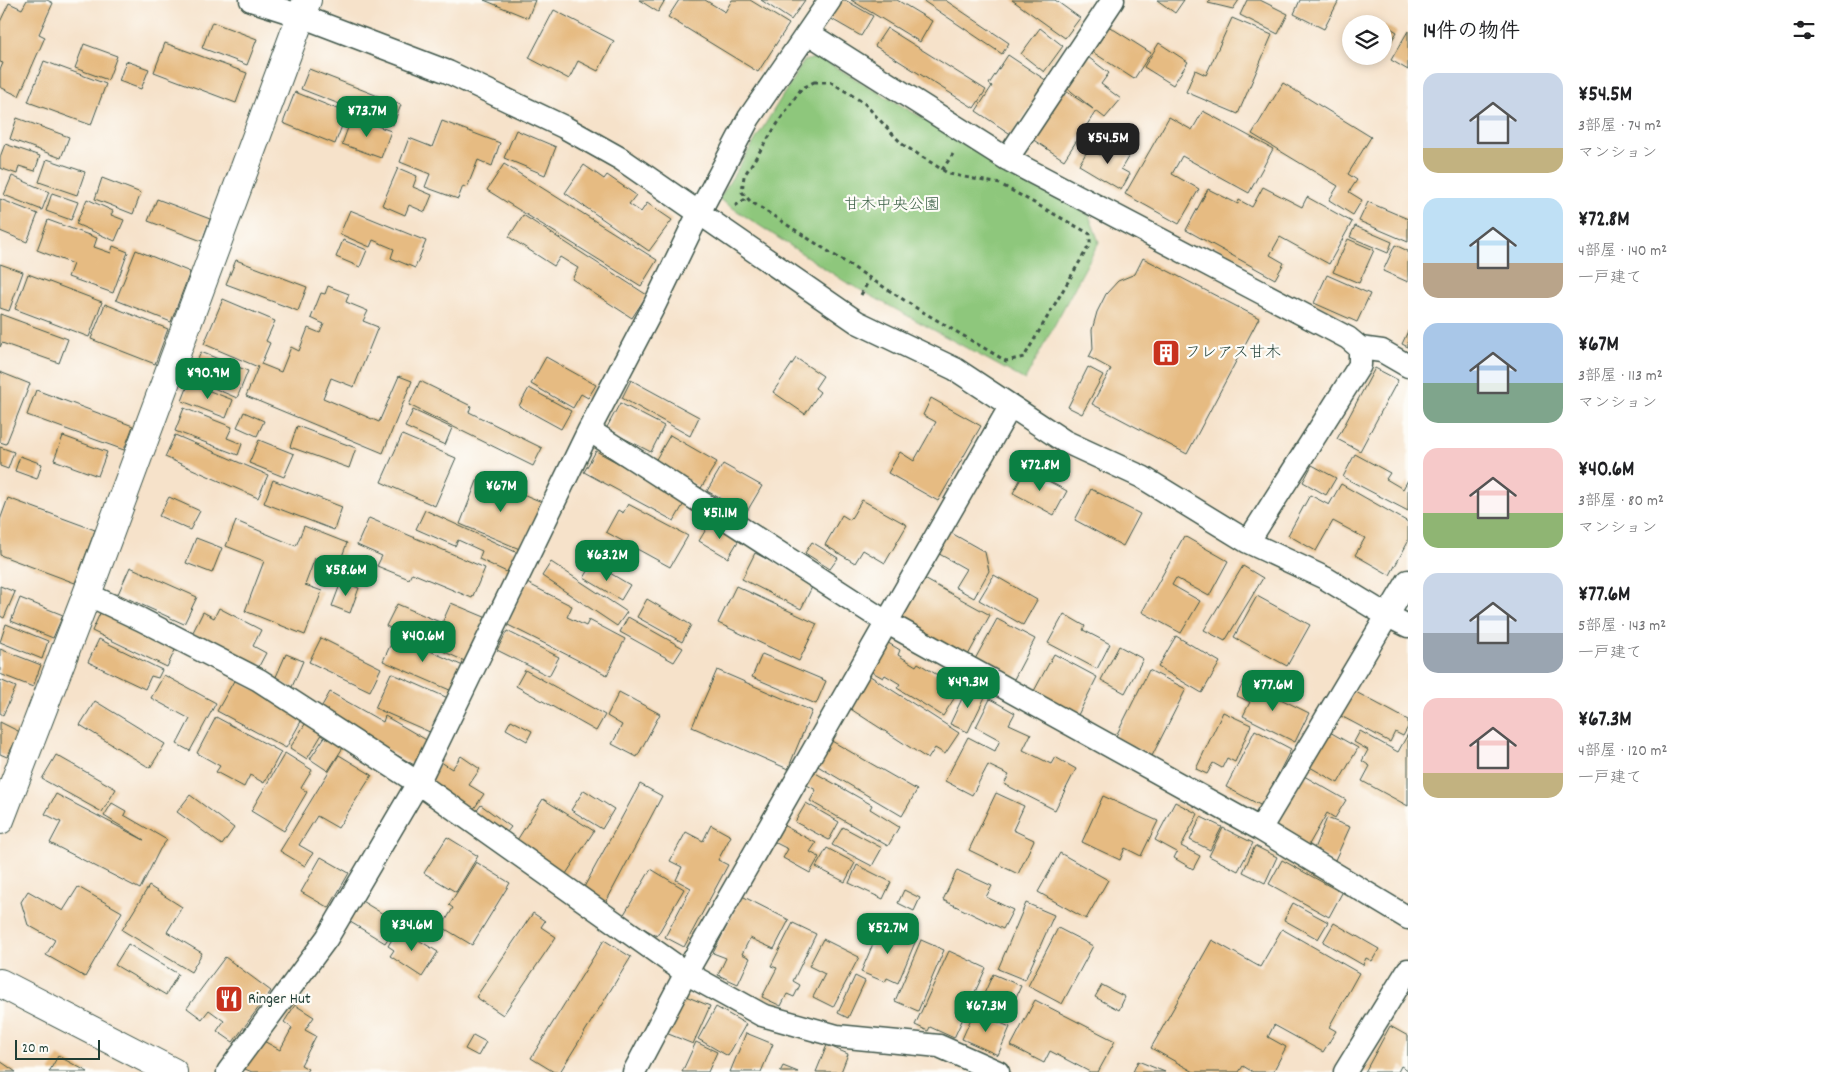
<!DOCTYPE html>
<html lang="ja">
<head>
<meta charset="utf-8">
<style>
  :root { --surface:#fff; --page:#f2f2f2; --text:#202124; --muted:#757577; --accent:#0b8043 }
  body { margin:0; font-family:Dekko,"Klee One",sans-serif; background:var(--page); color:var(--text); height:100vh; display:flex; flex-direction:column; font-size:19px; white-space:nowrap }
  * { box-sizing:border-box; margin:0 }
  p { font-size:16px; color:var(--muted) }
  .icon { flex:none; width:28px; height:28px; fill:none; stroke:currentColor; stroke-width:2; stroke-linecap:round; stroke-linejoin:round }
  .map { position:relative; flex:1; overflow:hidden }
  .side { display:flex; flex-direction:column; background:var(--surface); width:425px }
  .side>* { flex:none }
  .fabs { position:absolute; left:1342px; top:15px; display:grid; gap:10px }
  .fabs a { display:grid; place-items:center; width:50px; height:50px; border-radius:50%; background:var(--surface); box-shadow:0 2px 8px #0003; font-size:25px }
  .scale { position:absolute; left:15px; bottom:12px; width:85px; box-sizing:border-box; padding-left:5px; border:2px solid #1f3d34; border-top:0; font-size:14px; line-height:18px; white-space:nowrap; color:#1f3d34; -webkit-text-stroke:4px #fdfcf7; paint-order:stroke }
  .price { position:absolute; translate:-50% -42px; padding:0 11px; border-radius:10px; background:var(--accent); color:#fff; font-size:16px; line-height:32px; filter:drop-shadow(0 1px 2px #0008) }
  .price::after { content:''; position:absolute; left:50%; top:30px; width:15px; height:11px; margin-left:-8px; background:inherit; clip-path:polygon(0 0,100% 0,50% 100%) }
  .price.on { background:#222; color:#fff }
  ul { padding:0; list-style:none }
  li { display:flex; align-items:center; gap:15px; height:125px; padding:0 15px }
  li span { display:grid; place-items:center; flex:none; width:140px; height:100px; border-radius:15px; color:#555 }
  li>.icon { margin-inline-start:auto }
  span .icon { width:60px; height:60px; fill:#fffc; stroke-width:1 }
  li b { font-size:21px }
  h2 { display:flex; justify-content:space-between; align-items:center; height:60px; padding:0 15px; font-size:21px }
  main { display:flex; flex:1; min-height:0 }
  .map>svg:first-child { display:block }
</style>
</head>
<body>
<main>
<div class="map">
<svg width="1408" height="1072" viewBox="0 0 1408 1072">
  <rect width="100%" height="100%" fill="#fdfcf7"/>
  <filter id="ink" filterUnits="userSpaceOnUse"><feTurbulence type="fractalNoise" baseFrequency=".02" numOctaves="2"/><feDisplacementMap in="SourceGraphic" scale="10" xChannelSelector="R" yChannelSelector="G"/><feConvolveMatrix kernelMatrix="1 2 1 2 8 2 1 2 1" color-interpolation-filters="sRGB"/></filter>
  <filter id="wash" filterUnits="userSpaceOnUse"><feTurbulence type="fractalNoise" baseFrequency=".0096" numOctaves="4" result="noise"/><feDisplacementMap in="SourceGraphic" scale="20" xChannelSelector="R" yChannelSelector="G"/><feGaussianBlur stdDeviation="1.12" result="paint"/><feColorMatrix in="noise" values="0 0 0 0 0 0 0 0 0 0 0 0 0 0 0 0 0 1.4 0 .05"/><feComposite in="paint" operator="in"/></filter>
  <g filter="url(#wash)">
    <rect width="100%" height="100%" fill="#f6e2ca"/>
    <path fill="#8ec77b" stroke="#568258" d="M818 57 1089 215 1099 242 1025 380 844 281 719 199 804 61Z"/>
    <g id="blocks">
      <path fill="#e6bb82" d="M27 0H47L53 3 39 34 45 37 19 96 0 87V70L3 63 0 62V22L9 3 22 9Z
        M484 0H535L528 18Z
        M639 0H665L658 12Z
        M679 0H705L725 12 732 0H750L789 24 758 72 668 17Z
        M761 0H805L791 20Z
        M839 0H845L873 16 861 36 828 17Z
        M851 0H897L932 21 920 42Z
        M922 0H945L1009 43 1002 54Z
        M1012 0H1055L1080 18 1065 38Z
        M1157 0H1184L1175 13Z
        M1210 0H1239L1233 9 1208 3Z
        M1247 0H1260L1288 14 1278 34 1240 15Z
        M1300 0H1339L1324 29 1294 14Z
        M554 10 614 41 598 71 578 61 569 79 529 58Z
        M1232 18 1272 35 1238 114 1186 92 1195 70 1206 75Z
        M212 22 257 39 247 65 202 48Z
        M1105 24 1151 53 1134 79 1088 49Z
        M1384 24 1397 32 1384 53Z
        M887 28 986 90 974 108 875 46Z
        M1040 28 1063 46 1044 72 1021 54Z
        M1408 31V70L1391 60Z
        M165 43 247 73 236 103 154 72Z
        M1159 43 1188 62 1173 85 1144 67Z
        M84 44 117 56 108 80 75 68Z
        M1084 54 1109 73 1101 84 1121 99 1105 118 1096 111 1064 160 1029 137 1061 88 1093 109 1061 83Z
        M1008 55 1047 81 1012 135 976 111 992 86 989 84Z
        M44 61 106 84 91 125 28 102Z
        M126 61 149 69 141 89 119 81Z
        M309 69 401 105 393 125 301 89Z
        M1283 83 1371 137 1348 174 1357 180 1349 192 1362 200 1353 215 1329 200 1338 186 1252 134Z
        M295 92 347 113 335 144 283 123Z
        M1203 111 1273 149 1249 193 1182 156 1172 174 1199 189 1179 224 1125 194 1169 117 1192 130Z
        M352 117 391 131 381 158 342 144Z
        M17 118 69 137 61 158 10 139Z
        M442 121 500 143 492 166 478 160 467 188 463 186 458 199 425 187 430 174 400 162 409 138 432 147Z
        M516 130 556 147 545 175 504 158Z
        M1108 141 1130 154 1121 169 1130 174 1121 190 1079 165 1089 148 1100 155Z
        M5 144 40 156 35 171 19 166 17 174 0 168V157Z
        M47 159 85 172 77 195 39 182Z
        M504 164 657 260 641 286 487 190Z
        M584 165 604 179 607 175 636 195 629 204 641 212 647 203 672 220 649 251 565 193Z
        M398 168 417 176 413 187 432 195 425 212 409 205 405 215 382 205Z
        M12 176 49 192 42 210 4 195Z
        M102 178 141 193 133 214 95 199Z
        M1263 187 1302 207 1307 197 1352 222 1329 264 1280 237 1270 255 1284 263 1275 279 1186 230 1208 189 1238 204 1239 200 1252 207Z
        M52 193 78 202 71 220 46 211Z
        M0 199 38 214 27 242 0 231Z
        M87 199 113 211 111 215 124 220 115 241 76 224Z
        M157 199 210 219 202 241 148 221Z
        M1368 202 1408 219V242L1359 221Z
        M350 210 426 241 415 268 391 258 394 249 373 240 370 247 340 234Z
        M523 215 647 295 632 318 572 279 578 268 560 257 554 266 509 237Z
        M48 220 97 238 94 247 111 253 113 246 128 252 113 293 68 277 73 264 37 250Z
        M1355 226 1392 242 1388 253 1350 237Z
        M1348 239 1374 250 1359 283 1333 272Z
        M343 240 367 250 360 267 336 257Z
        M1395 245 1408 251V282L1383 271Z
        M136 250 190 272 171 322 116 300Z
        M1143 258 1259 318 1187 454 1092 404 1111 369 1089 357 1093 349 1092 330 1097 312 1106 294 1118 281 1135 274Z
        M236 260 307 287 298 311 226 284Z
        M0 264 23 272 9 311 0 308Z
        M28 274 102 302 89 337 15 309Z
        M1327 275 1370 294 1357 322 1314 303Z
        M328 286 349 294 346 302 368 311 363 321 378 327 354 387 331 378 323 398 379 422 399 376 412 381 383 453 246 396 258 367 204 344 223 299 275 321 266 341 270 343 261 364 281 372 291 347 299 351 308 328 320 333 324 324 311 318 321 293 325 294Z
        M105 304 168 329 155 364 91 339Z
        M0 314 68 339 59 363 2 343 0 347Z
        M1408 331V347L1402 344Z
        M201 352 248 371 237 398 190 378Z
        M546 357 596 385 588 398 581 394 573 408 531 384Z
        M796 358 823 376 815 388 820 392 805 414 773 392Z
        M1088 367 1103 375 1082 414 1068 407Z
        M1375 368 1398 380 1360 451 1337 439Z
        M0 372 30 384 6 444 0 442Z
        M631 380 699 417 690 436 622 398Z
        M420 381 471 406 469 412 542 448 533 466 409 405Z
        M189 383 233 400 226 418 182 401Z
        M529 388 571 411 561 429 519 406Z
        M36 390 133 426 124 450 27 415Z
        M931 398 981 426 938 501 888 473 900 452 914 461 936 422 923 415Z
        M620 403 664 426 651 452 606 429Z
        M184 408 232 427 227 438 242 444 238 455 175 431Z
        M413 410 452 428 445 445 405 427Z
        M244 412 264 421 257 436 237 427Z
        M297 426 356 448 349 468 290 447Z
        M175 435 268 475 258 498 165 457Z
        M402 435 456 458 435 506 381 482Z
        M670 435 717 462 701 488 655 461Z
        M63 436 107 452 98 476 54 460Z
        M259 440 294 454 284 477 249 463Z
        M0 447 14 452 8 469 0 466Z
        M596 451 686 500 674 521 584 472Z
        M1355 454 1390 473 1386 479 1403 489 1408 480V511L1343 477Z
        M20 456 42 464 37 479 15 471Z
        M723 464 762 486 746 513 707 491Z
        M1312 465 1336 478 1326 495 1303 482Z
        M1026 469 1067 491 1054 515 1013 493Z
        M479 476 542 502 522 550 460 524Z
        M273 480 342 507 334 530 264 503Z
        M1341 484 1408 522V542L1390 575 1355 555 1365 538 1333 521 1316 551 1288 535 1310 495 1329 505Z
        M1091 489 1140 514 1123 546 1075 520Z
        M169 497 200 511 190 530 159 516Z
        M8 498 95 530 75 583 0 555V520Z
        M862 500 907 525 885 563 863 550 855 563 825 545 842 515 850 520Z
        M628 504 688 536 670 567 606 532 618 510 623 513Z
        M425 510 520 554 511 574 479 559 482 551 458 540 455 546 416 529Z
        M369 518 485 568 472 598 412 573 409 579 377 566 382 556 357 545Z
        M236 521 296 546 304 526 347 543 338 567 315 558 305 585 322 591 305 635 245 611 264 561 226 546Z
        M711 521 740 538 728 558 699 541Z
        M946 530 985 552 989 571 974 598 955 587 966 569 934 551Z
        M1184 536 1228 561 1209 596 1176 578 1172 585 1200 601 1181 633 1142 612Z
        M196 538 222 548 212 573 186 563Z
        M812 542 838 558 830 569 805 553Z
        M755 553 814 583 801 609 742 579Z
        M551 562 627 612 617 626 542 576Z
        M593 563 630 585 621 600 584 578Z
        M1243 566 1263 578 1225 641 1204 630Z
        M130 567 197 597 184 624 118 594Z
        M994 575 1037 600 1023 625 979 600Z
        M919 576 990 615 967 657 904 622 901 610Z
        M341 582 359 588 350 613 332 606Z
        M527 583 572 606 567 617 586 626 589 620 625 639 607 675 506 624Z
        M0 586 15 592 4 618 0 616Z
        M736 586 817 624 799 661 718 623Z
        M1257 596 1310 625 1287 666 1234 637Z
        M20 598 63 615 53 638 11 621Z
        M647 599 691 625 682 642 637 617Z
        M451 603 487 618 467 662 386 626 397 604 442 623Z
        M219 608 261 630 253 646 266 653 258 668 192 634 203 612 214 618Z
        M102 609 177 646 167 667 92 631Z
        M1064 614 1085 626 1083 630 1110 644 1097 669 1048 643Z
        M628 617 683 648 674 662 620 632Z
        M997 619 1035 639 1013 681 974 661Z
        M6 624 48 641 42 659 0 642Z
        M507 631 559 657 549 676 497 650Z
        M395 635 463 666 452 691 383 661Z
        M1176 636 1220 662 1202 693 1158 667Z
        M321 638 381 668 370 691 309 662Z
        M99 639 162 670 158 678 151 676 145 689 88 662Z
        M885 641 900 650 898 655 916 666 918 663 960 689 943 716 897 688 900 684 885 675 883 678 867 669Z
        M1119 646 1143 659 1125 693 1101 680Z
        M0 649 41 665 33 687 0 674Z
        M286 654 303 661 292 687 275 679Z
        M762 654 826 681 816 704 752 677Z
        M1054 654 1097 677 1078 715 1034 691Z
        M525 670 605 715 596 731 516 686Z
        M717 670 812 711 788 769 692 727Z
        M1149 670 1186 689 1152 756 1115 738Z
        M391 673 448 698 432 733 375 708Z
        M867 674 959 733 945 754 935 748 928 759 846 706Z
        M164 675 216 703 190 751 177 744 190 719 151 698Z
        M235 679 304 716 286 748 217 711Z
        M0 680 16 687 3 715 0 713Z
        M1244 681 1309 713 1295 742 1243 716 1250 702 1237 696Z
        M968 686 986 695 968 732 950 724Z
        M1354 691 1408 720V727L1403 736 1395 732 1390 742 1341 716Z
        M330 692 383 722 385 716 430 742 416 766 319 711Z
        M619 692 660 714 637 757 612 744 622 725 607 716Z
        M990 699 1015 713 1009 724 1031 734 1023 750 1051 764 1055 757 1076 769 1055 810 1004 784 1009 775 988 765 972 795 945 781 968 737 995 751 1000 740 976 727Z
        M95 701 165 744 150 768 80 725Z
        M1223 712 1251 725 1235 762 1227 758 1222 768 1213 763 1207 774 1196 769Z
        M216 717 281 752 264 783 250 775 244 787 216 772 220 766 197 753Z
        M511 720 532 731 527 741 506 729Z
        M307 721 324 731 307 759 290 748Z
        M0 722 20 732 7 757 0 754Z
        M1255 730 1291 749 1262 806 1226 787Z
        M1328 731 1358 748 1338 783 1308 766Z
        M1360 731 1398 752 1408 734V806L1362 781 1370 766 1362 761 1368 750 1354 742Z
        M326 735 344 746 328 771 310 759Z
        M830 740 917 790 902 816 816 765Z
        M285 753 312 770 301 788 307 792 284 831 251 811Z
        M56 755 116 789 102 812 42 779Z
        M339 755 372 775 338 828 317 816 299 845 313 853 305 866 280 851Z
        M461 756 480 769 469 785 484 794 471 813 426 783 441 762 452 769Z
        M812 771 872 805 870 809 899 827 888 846 810 801 816 790 805 784Z
        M1304 776 1346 800 1335 818 1327 813 1307 848 1273 828Z
        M640 784 662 796 606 902 583 889Z
        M584 790 614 809 602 829 571 810Z
        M996 793 1024 806 1013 830 1034 840 1018 874 969 850Z
        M56 794 144 840 104 816 112 803 126 811 124 815 167 840 160 849 140 889 50 843 61 822 45 814Z
        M190 795 234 828 222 845 177 812Z
        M1103 796 1158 821 1141 856 1125 848 1120 860 1082 842Z
        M543 799 594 831 564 877 514 845Z
        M1175 802 1198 814 1181 846 1200 856 1193 869 1174 858 1177 852 1155 840Z
        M806 803 839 822 829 840 795 822Z
        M481 805 511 827 503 837 473 816Z
        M1201 817 1222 827 1210 850 1190 840Z
        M1327 818 1350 827 1335 860 1313 851Z
        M781 824 816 843 810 852 819 857 810 873 783 858 788 849 772 841Z
        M711 825 731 836 718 860 728 865 684 947 665 937 691 888 676 880 682 867 670 861 686 832 703 841Z
        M843 827 882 848 872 866 832 845Z
        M1223 828 1253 843 1238 871 1209 856Z
        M447 837 478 856 456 892 424 873Z
        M1255 846 1277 857 1265 883 1243 872Z
        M827 848 855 863 845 882 816 867Z
        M1060 853 1108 880 1086 919 1038 892Z
        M321 857 349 873 329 908 301 892Z
        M1282 860 1342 893 1329 917 1269 884Z
        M476 862 510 883 472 945 442 927 453 908 449 905Z
        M857 865 891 882 883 899 849 883Z
        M651 869 684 889 657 936 623 916Z
        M957 870 992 886 986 897 1013 910 1003 929 943 900Z
        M149 886 182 907 167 932 202 953 191 972 122 930Z
        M78 887 122 912 85 977 46 955 55 940 28 925 21 902 28 891 63 911Z
        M904 890 920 898 914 911 898 903Z
        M742 896 789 920 774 949 750 938 742 954 750 958 738 984 718 975 726 958 713 953Z
        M360 900 398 923 385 943 347 920Z
        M1026 903 1054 915 1025 980 998 969Z
        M1293 903 1328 922 1318 939 1284 920Z
        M533 913 545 921 541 927 556 937 503 1015 476 997Z
        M793 923 816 934 793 981 800 985 794 997 787 994 781 1006 762 997 777 968 771 966Z
        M1334 923 1379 949 1372 961 1366 958 1363 965 1323 942Z
        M881 925 916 940 898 983 887 978 885 982 861 972Z
        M399 928 438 952 422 977 390 956 394 950 388 946Z
        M1058 928 1093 946 1062 1004 1028 986Z
        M1282 929 1359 973 1329 1027 1336 1031 1323 1052 1274 1025 1268 1037 1286 1047 1273 1072H1253L1243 1066 1239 1072H1194L1151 1048 1212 940 1260 967Z
        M823 939 859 957 833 1007 813 997 825 974 809 966Z
        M604 940 631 957 560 1072H554L531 1058Z
        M921 940 944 950 918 1011 895 1001Z
        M128 944 178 974 166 995 115 965Z
        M949 951 986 968 954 1038 930 1027 928 1031 915 1025Z
        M225 957 271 991 233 1042 217 1031 224 1021 209 1010 202 1019 187 1008Z
        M993 974 1021 986 1011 1008 983 996Z
        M855 976 865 981 848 1018 838 1013Z
        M1102 985 1125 997 1119 1010 1095 997Z
        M683 995 710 1006 693 1044 666 1033Z
        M1035 1000 1115 1041 1098 1072H1090L1050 1051 1044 1063 1011 1046Z
        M295 1005 314 1017 305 1030 316 1036 301 1065 308 1069 306 1072H252L245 1069 260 1039 280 1050 292 1028 284 1022Z
        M716 1007 746 1024 728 1056 698 1039Z
        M974 1012 1010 1027 998 1055 962 1039Z
        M1390 1026 1408 1036V1070L1401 1066 1398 1072H1365Z
        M746 1033 773 1044 761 1072H730Z
        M473 1035 486 1042 478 1056 465 1049Z
        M696 1042 717 1052 708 1072H682Z
        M827 1045 848 1054 841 1072H816Z
        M58 1056 88 1072H49Z
        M0 1061 16 1072H0Z
        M1138 1061 1165 1072H1133Z
        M783 1066 798 1072H780Z"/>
    </g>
  </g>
  <g filter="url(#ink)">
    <use href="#blocks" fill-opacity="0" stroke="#3f564a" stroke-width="1"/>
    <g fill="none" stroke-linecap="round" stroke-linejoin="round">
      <defs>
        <path id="minor" d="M251 0 301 16 448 72 564 127 621 159 857 322 955 369 1064 441 1142 477 1248 542 1325 578 1386 615 1408 626
          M808 33 1007 159 1348 338 1360 348 1382 351 1408 366
          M1007 159 1113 0
          M589 430 886 622 1260 829 1408 918
          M1248 542 1360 365V348
          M87 594 140 619 259 680 418 783 686 973 762 1015 837 1036 939 1046 998 1072
          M1260 829 1408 581
          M228 1072 327 938 418 783 589 430 654 306 699 213 749 118 830 0
          M634 1072 686 973 1010 407
          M1345 1072 1408 970"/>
        <path id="tertiary" d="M0 820 87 594 307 0"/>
        <path id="secondary" d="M0 983 173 1072"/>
      </defs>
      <use href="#minor" stroke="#3f564a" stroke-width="25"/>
      <use href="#tertiary" stroke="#3f564a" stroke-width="30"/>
      <use href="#secondary" stroke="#3f564a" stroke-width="30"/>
      <path stroke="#3f564a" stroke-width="3" stroke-dasharray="4 4" stroke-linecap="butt" d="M814 82H831L864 103 902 144 949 174 1000 184 1090 234V244L1024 357 1006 361 918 309 750 201 742 192 744 176 776 126 801 89Z
        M942 170 953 154
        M735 206 747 198
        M861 295 870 278"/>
      <use href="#minor" stroke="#fff" stroke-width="22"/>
      <use href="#tertiary" stroke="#fff" stroke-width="28"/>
      <use href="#secondary" stroke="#fff" stroke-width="28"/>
    </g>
  </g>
  <defs>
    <symbol id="building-square" viewBox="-11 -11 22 22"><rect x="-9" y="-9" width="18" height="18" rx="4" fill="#c8321e" stroke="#fdfcf7"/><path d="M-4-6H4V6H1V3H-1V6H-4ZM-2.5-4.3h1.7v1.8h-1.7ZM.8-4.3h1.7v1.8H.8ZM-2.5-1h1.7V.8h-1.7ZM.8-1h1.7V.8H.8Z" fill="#fff"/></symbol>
    <symbol id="restaurant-square" viewBox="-11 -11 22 22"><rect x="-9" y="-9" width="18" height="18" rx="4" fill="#c8321e" stroke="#fdfcf7"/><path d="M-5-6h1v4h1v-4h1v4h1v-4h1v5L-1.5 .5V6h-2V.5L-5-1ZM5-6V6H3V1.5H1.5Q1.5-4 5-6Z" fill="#fff"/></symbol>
  </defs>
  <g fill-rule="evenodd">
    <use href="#building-square" x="1150" y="337" width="32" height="32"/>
    <use href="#restaurant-square" x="213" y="983" width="32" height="32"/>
  </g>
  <g text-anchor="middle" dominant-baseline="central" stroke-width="4.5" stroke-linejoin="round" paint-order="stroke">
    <g font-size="16" fill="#3b6046" stroke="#fdfcf7">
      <text x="892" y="205">甘木中央公園</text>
    </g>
    <g font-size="16" fill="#1f3d34" stroke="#fdfcf7" text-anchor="start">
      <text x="1185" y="353">フレアス甘木</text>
      <text x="248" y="999">Ringer Hut</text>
    </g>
  </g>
</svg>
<div class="fabs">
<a><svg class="icon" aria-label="layers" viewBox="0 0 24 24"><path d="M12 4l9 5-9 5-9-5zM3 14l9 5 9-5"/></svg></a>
</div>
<div class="scale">20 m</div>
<b class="price" style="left:367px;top:138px">¥73.7M</b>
<b class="price on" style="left:1108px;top:165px">¥54.5M</b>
<b class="price" style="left:208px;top:400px">¥90.9M</b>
<b class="price" style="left:1040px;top:492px">¥72.8M</b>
<b class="price" style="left:501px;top:513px">¥67M</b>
<b class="price" style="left:720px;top:540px">¥51.1M</b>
<b class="price" style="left:607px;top:582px">¥63.2M</b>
<b class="price" style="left:346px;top:597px">¥58.6M</b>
<b class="price" style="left:423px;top:663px">¥40.6M</b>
<b class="price" style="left:968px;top:709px">¥49.3M</b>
<b class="price" style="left:1273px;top:712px">¥77.6M</b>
<b class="price" style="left:412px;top:952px">¥34.6M</b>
<b class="price" style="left:888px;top:955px">¥52.7M</b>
<b class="price" style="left:986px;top:1033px">¥67.3M</b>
</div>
<section class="side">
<h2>14件の物件<svg class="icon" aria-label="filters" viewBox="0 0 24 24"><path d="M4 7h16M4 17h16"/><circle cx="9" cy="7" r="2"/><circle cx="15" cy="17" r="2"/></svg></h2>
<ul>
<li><span style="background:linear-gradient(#c9d6e8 75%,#c2b280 0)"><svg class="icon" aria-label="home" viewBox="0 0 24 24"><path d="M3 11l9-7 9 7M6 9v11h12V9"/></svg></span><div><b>¥54.5M</b><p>3部屋 · 74 m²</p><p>マンション</p></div></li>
<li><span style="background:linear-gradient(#bfe0f5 65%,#b9a48a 0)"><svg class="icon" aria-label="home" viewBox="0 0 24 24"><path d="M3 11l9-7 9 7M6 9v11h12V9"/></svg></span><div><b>¥72.8M</b><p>4部屋 · 140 m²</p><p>一戸建て</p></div></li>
<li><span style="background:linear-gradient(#a9c7e8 60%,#7fa58c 0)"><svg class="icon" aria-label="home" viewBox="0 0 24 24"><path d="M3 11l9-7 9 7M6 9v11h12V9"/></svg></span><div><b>¥67M</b><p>3部屋 · 113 m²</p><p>マンション</p></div></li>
<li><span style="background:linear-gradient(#f6c9c9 65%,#8fb573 0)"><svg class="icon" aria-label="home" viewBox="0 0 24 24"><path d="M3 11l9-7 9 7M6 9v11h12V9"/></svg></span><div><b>¥40.6M</b><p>3部屋 · 80 m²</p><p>マンション</p></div></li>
<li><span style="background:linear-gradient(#c9d6e8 60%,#9aa5b1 0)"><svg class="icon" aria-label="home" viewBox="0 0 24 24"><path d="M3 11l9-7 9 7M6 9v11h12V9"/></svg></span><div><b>¥77.6M</b><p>5部屋 · 143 m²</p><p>一戸建て</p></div></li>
<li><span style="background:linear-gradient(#f6c9c9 75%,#c2b280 0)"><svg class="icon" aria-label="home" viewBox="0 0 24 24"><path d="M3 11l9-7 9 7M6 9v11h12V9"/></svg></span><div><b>¥67.3M</b><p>4部屋 · 120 m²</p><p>一戸建て</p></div></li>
</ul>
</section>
</main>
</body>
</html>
